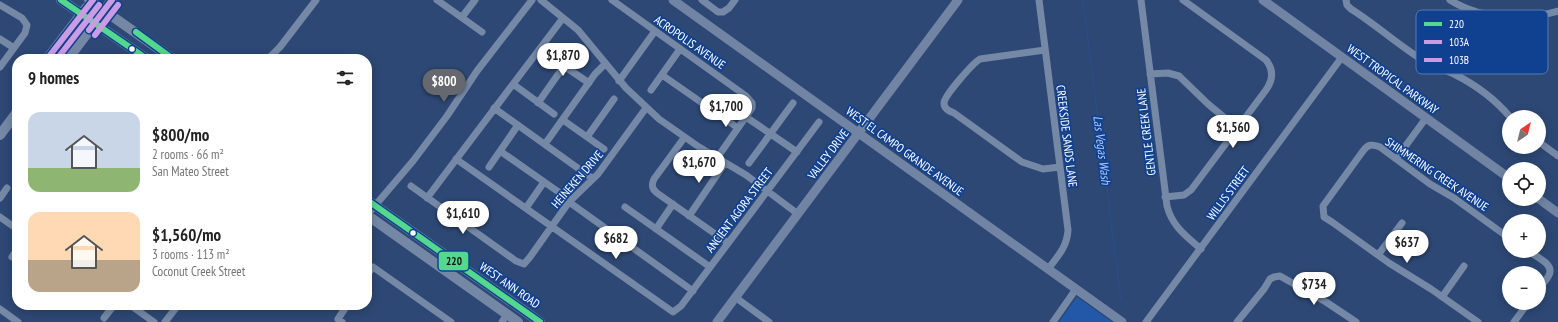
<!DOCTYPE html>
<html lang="en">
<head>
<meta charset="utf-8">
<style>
  :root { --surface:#fff; --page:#f6f6f6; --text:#222; --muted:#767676; --accent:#65696f }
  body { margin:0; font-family:"PT Sans Narrow",sans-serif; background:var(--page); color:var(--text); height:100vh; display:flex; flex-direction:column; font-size:15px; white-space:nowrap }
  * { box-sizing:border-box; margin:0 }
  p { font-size:13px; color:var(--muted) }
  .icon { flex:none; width:22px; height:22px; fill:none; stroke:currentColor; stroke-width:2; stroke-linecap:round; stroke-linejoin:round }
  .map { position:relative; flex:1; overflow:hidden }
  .drawer { position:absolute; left:12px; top:54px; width:360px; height:256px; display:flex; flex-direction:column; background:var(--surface); border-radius:16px; box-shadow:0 2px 10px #0003 }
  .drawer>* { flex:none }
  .needle { width:26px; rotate:35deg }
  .tools { position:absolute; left:1502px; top:110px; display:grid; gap:8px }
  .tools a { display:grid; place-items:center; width:44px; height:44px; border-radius:50%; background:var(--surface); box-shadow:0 2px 10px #0003; font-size:20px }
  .price { position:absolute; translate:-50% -34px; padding:0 9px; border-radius:14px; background:#fff; color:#222; font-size:13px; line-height:26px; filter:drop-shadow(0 1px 2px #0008) }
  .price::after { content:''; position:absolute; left:50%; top:24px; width:12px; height:9px; margin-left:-6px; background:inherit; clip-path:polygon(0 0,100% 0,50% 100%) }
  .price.current { background:var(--accent); color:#fff }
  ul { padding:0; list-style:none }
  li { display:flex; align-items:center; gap:12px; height:100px; padding:0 16px }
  li span { display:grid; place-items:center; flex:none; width:112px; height:80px; border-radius:12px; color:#555 }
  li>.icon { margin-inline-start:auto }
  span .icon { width:48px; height:48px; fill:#fffc; stroke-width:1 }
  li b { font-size:17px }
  h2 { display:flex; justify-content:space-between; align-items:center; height:48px; padding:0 16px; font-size:17px }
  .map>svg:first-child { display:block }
</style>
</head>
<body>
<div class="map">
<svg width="1558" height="322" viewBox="0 0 1558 322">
  <rect width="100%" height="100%" fill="#2d4874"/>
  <path fill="#2358a8" d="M1077 297 1112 322H1059Z"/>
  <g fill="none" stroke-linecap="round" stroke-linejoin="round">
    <path stroke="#294d87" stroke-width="1.5" d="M1083 0 1121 300"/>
    <path stroke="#7589a7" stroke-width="7" d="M437 0 482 32
      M541 0 578 30 626 88 659 119 699 147 746 175 798 214
      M612 0 746 96 752 103V108L717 158
      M702 0 718 12H723L729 8 735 0
      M1039 0 1068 230C1067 247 1058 256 1048 269
      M1141 0 1167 206C1172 226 1186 236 1201 249
      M1346 0 1347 5 1351 9C1375 24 1397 44 1421 59 1432 65 1443 69 1454 74 1476 85 1494 98 1510 117
      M1450 0C1482 20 1523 21 1558 11
      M0 5 22 18 27 25 25 33 0 67
      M462 17 475 0
      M0 39 14 48
      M1045 50 980 59C973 63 944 96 944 103 944 109 949 111 954 113L1022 162 1043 169 1060 167
      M548 55 589 83
      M268 59 280 47 316 0
      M1150 74 1168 73 1179 76 1208 104 1237 128
      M662 75 738 128
      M619 81 655 31
      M513 84 554 114
      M651 90 680 49
      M538 103 564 66
      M494 108 593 179
      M746 117 797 152
      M563 120 604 149
      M587 137 614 99
      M684 138 654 179C651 185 652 189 657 193L728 243
      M1539 142 1558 156
      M545 144 595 74 605 64
      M500 151 560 193
      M456 159 673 312 681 306 819 122
      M1396 159 1426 118
      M749 163 793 103
      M489 167 518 125
      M411 186 516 261 524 264 530 257 569 202 598 174 646 108
      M1165 197 1184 195 1191 190 1266 90C1273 80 1274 70 1266 60L1183 0
      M0 198 7 188
      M427 198 563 18
      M569 202 693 291
      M625 207 710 267
      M526 208 544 182
      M367 215 413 161 447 116 477 71 532 0
      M689 216 725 163
      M0 217 17 229
      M656 229 673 204
      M1528 251C1535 256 1555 264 1549 275 1547 280 1542 284 1539 288
      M1378 255 1402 223
      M12 257 17 249
      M367 275 373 267 451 322
      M735 297 769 322
      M1442 297 1464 266
      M130 305 154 322
      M0 309 18 322
      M104 318 114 305
      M165 322 175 309
      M342 322 338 319 347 305
      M502 322 507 314
      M1053 322 1076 289
      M1146 322 1342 57
      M1237 322 1264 289 1270 279 1274 277 1280 276 1326 302 1356 322
      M1478 322 1431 289 1389 263 1332 222 1324 217 1323 206 1363 151C1368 144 1372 144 1380 147L1430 184 1454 198 1509 238
      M1514 322 1528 303"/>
    <path stroke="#7184a3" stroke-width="9" d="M673 0 1122 322
      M1263 0 1509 178
      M1539 199 1558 213
      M717 322 958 0"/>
    <path stroke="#7488a6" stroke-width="10" d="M61 0 147 59
      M89 0 173 59
      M47 59 86 8
      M68 59 112 0
      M0 135 17 112
      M367 200 540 322
      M367 215 518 322"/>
    <defs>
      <path id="bus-1" d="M61 0 147 59
        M136 32 173 59
        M367 200 540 322"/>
      <path id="bus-2" d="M89 30 112 0
        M47 59 93 0"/>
      <path id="bus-3" d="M95 35 118 5
        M57 59 99 5"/>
    </defs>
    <use href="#bus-1" stroke="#104191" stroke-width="9"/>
    <use href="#bus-2" stroke="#104191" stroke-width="9"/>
    <use href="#bus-3" stroke="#104191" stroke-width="9"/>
    <use href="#bus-1" stroke="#53d88e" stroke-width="6"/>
    <use href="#bus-2" stroke="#c99ce3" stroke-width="6"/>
    <use href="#bus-3" stroke="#c99ce3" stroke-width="6"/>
  </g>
  <g fill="#fff" stroke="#104191" stroke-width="1.5">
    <circle cx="132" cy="49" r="3.5"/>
    <circle cx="413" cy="233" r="3.5"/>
  </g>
  <g text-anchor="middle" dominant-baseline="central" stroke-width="3.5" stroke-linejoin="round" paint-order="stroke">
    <g font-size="12" fill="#fff" stroke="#104191">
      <text transform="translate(690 42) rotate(35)">ACROPOLIS AVENUE</text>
      <text transform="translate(1393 79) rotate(36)">WEST TROPICAL PARKWAY</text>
      <text transform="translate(1146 132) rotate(-97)">GENTLE CREEK LANE</text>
      <text transform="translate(1067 136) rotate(83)">CREEKSIDE SANDS LANE</text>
      <text transform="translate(905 151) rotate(36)">WEST EL CAMPO GRANDE AVENUE</text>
      <text transform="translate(828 154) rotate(-53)">VALLEY DRIVE</text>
      <text transform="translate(1437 174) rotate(34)">SHIMMERING CREEK AVENUE</text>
      <text transform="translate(577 179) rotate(-49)">HEINEKEN DRIVE</text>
      <text transform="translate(1228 193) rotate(-54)">WILLIS STREET</text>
      <text transform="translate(739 210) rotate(-53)">ANCIENT AGORA STREET</text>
      <text transform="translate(510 285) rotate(35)">WEST ANN ROAD</text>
    </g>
    <g font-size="13" font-style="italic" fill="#a7c8fa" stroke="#104191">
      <text transform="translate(1102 150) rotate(83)">Las Vegas Wash</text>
    </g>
  </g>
  <rect x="1416" y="10" width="132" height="64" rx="6" fill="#104191" stroke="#587ab2" stroke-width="1"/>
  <rect x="1424" y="22" width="18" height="4" fill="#53d88e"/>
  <rect x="1424" y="40" width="18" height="4" fill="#c99ce3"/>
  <rect x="1424" y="58" width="18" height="4" fill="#c99ce3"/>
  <g font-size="11" fill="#fff">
    <text x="1449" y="28">220</text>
    <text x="1449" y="46">103A</text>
    <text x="1449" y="64">103B</text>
  </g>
  <rect stroke="#104191" stroke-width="1.5" x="438" y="251" width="31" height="20" rx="4" fill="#53d88e"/>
  <g font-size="11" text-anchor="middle" font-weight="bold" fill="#111">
    <text x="454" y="265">220</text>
  </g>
</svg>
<div class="tools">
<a><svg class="needle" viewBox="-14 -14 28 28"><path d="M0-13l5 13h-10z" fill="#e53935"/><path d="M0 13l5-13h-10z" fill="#767676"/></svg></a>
<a><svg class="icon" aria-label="locate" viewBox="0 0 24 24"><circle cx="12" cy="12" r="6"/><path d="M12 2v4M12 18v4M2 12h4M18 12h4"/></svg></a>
<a>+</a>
<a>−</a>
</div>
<b class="price" style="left:563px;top:77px">$1,870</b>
<b class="price current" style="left:444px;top:103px">$800</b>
<b class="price" style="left:726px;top:128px">$1,700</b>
<b class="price" style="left:1233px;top:149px">$1,560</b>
<b class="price" style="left:699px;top:184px">$1,670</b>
<b class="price" style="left:463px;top:235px">$1,610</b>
<b class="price" style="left:616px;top:260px">$682</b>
<b class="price" style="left:1407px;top:264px">$637</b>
<b class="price" style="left:1314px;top:306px">$734</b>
<section class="drawer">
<h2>9 homes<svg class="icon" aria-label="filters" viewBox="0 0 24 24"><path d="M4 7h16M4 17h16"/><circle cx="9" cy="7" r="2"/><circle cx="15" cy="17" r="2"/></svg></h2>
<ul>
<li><span style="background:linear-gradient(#c9d6e8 70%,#8fb573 0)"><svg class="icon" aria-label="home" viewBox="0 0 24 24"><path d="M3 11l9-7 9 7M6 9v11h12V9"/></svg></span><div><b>$800/mo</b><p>2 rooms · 66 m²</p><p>San Mateo Street</p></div></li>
<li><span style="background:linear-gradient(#ffd9b3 60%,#b9a48a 0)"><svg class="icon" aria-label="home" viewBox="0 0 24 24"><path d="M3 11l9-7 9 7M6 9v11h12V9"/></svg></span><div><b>$1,560/mo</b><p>3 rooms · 113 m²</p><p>Coconut Creek Street</p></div></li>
</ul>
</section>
</div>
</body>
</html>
